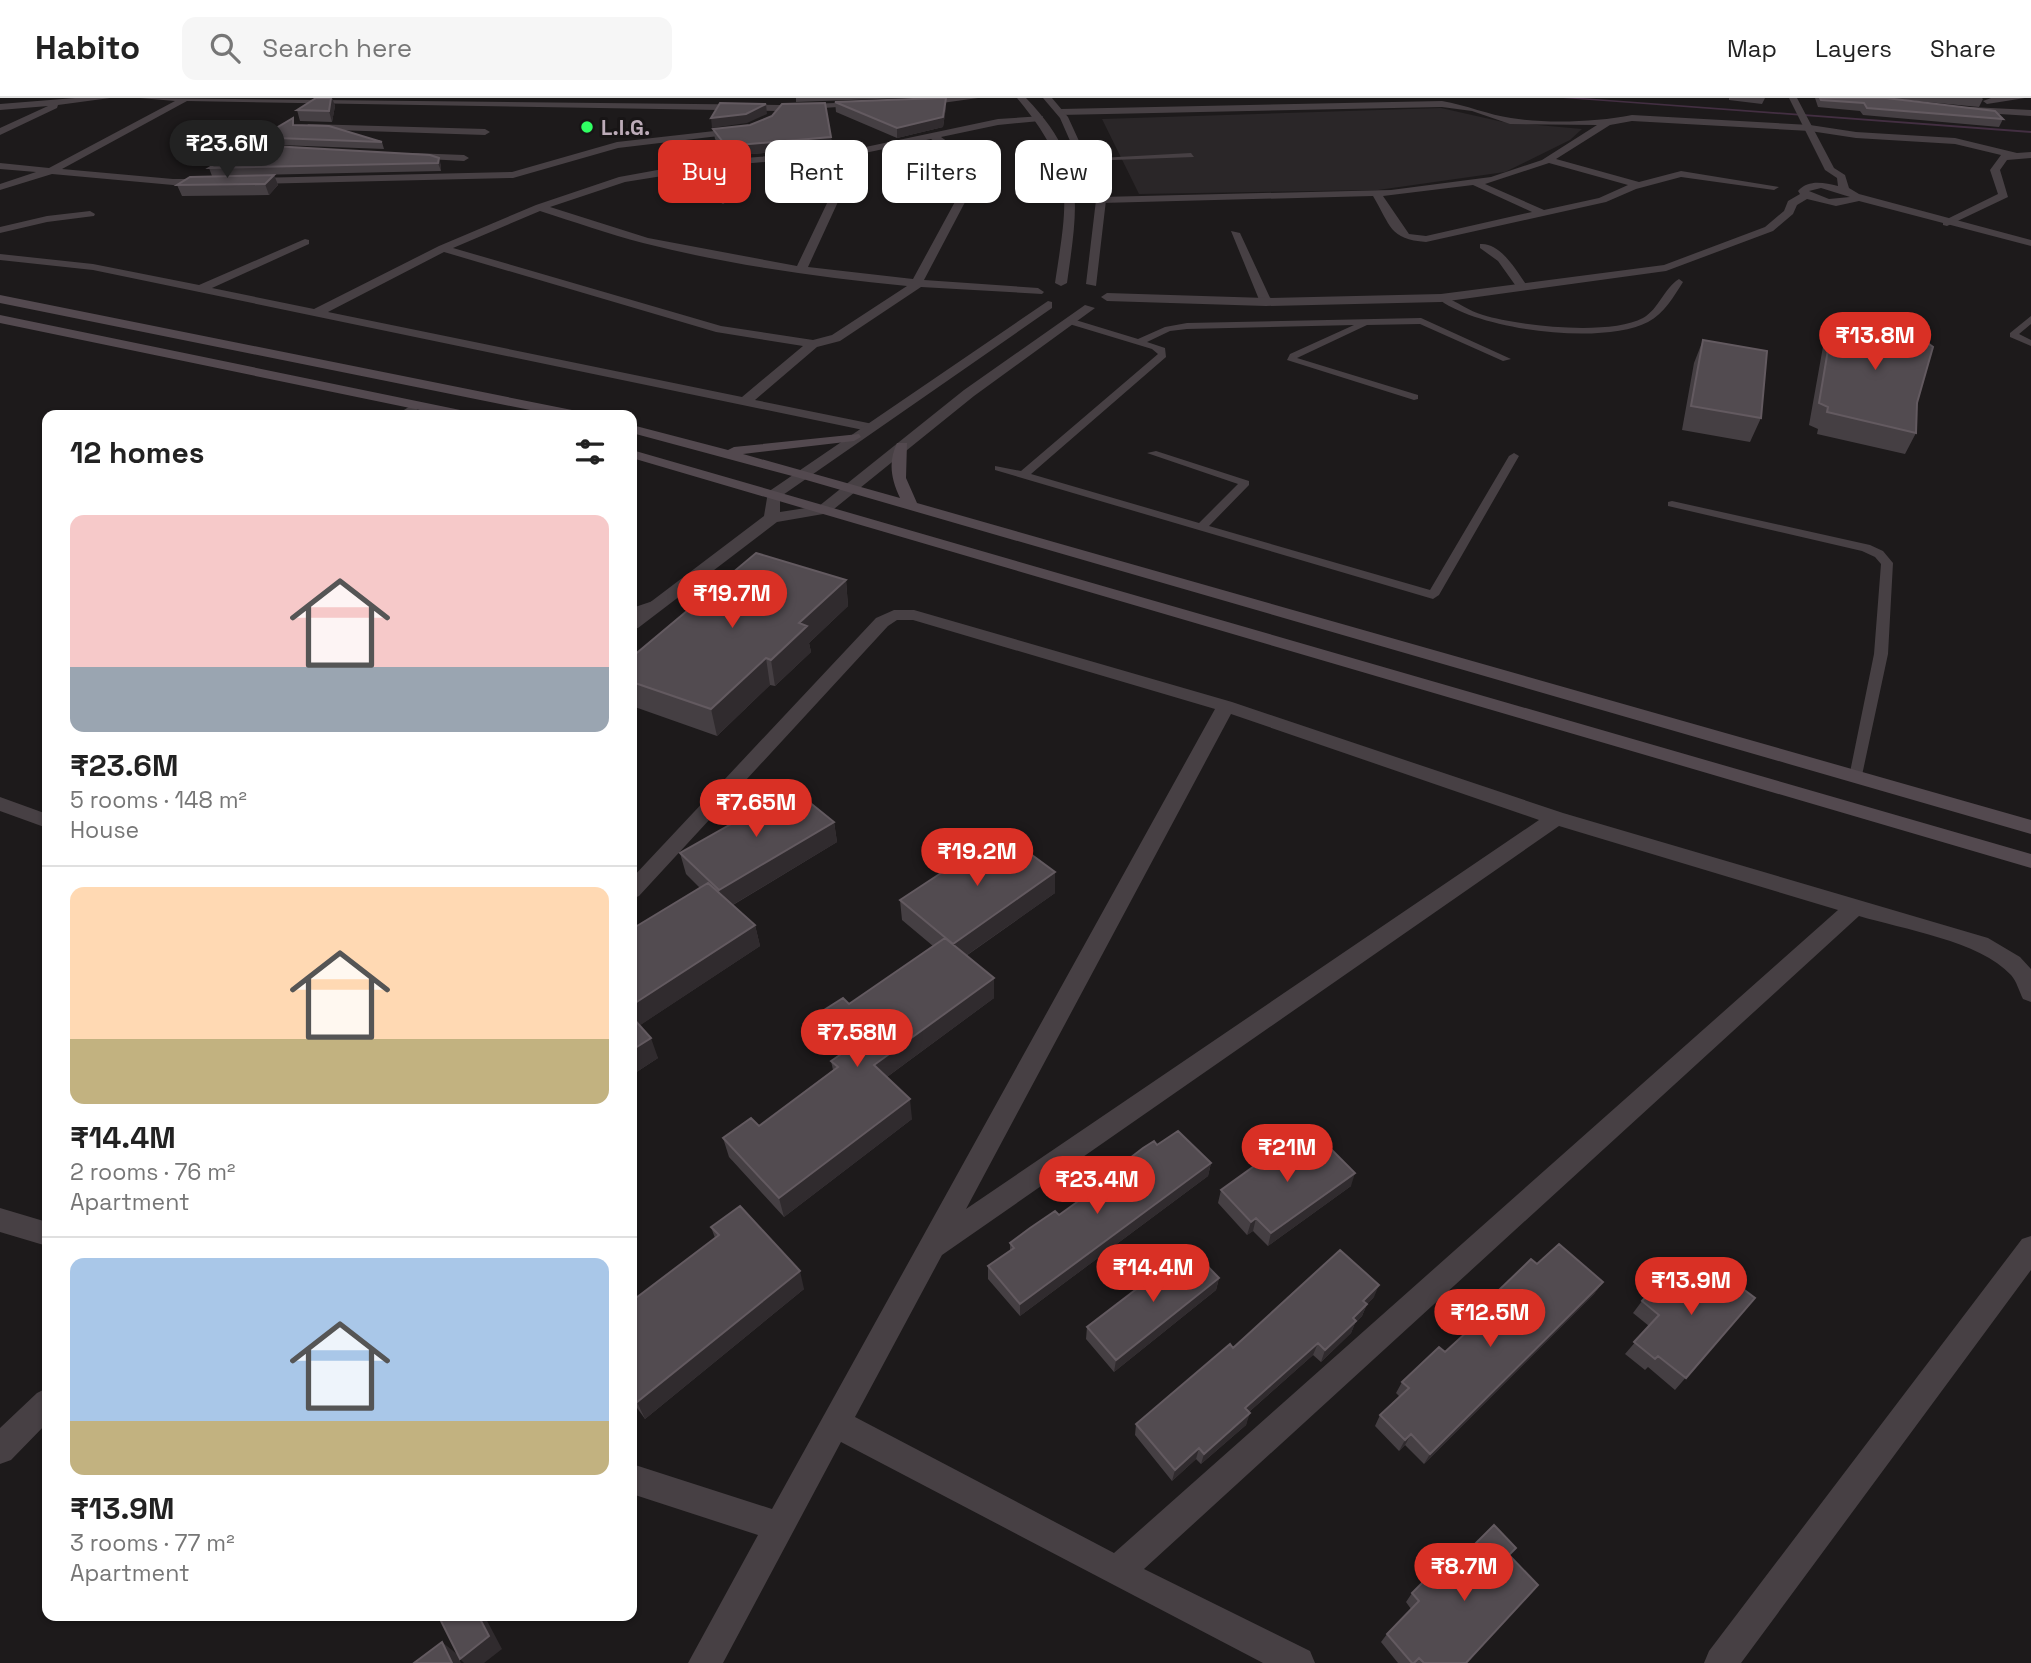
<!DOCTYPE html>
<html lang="en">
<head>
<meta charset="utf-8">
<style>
  :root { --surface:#fff; --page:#f6f6f6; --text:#222; --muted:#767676; --line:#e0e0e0; --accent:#d93025 }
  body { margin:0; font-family:"Space Grotesk",sans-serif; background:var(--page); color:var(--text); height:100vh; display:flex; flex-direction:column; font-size:26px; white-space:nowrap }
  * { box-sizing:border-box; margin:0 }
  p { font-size:23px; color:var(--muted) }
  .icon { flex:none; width:38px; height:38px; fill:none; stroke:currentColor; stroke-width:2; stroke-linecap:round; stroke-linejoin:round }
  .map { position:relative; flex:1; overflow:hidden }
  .side { position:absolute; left:42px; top:312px; width:595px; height:1211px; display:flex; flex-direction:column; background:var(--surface); border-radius:14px; box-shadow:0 2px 5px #0004 }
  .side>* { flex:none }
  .hud { position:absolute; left:658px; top:42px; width:665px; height:63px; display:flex; gap:14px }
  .price { position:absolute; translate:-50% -60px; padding:0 16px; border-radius:24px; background:var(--accent); color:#fff; font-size:23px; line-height:46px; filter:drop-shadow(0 2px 4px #0008) }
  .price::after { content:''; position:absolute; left:50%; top:42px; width:21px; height:16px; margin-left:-10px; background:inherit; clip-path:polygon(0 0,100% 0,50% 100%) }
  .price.selected { background:#222; color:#fff }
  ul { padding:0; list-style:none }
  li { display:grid; align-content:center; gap:14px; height:371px; padding:0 28px }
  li+li { border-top:2px solid var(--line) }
  li span { display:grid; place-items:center; height:217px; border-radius:14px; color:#555 }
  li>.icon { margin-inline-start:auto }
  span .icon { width:126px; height:126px; fill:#fffc; stroke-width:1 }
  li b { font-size:30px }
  h2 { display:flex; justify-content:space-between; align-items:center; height:84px; padding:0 28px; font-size:30px }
  .pill { padding:0 24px; border-radius:14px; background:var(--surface); box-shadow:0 2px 5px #0004; font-size:24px; line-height:63px }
  .pill.selected { background:var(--accent); color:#fff }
  header { display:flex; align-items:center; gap:42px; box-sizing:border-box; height:98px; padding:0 35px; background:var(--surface); border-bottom:2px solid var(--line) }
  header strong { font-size:33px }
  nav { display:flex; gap:38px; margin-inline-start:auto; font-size:24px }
  .search { width:490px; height:63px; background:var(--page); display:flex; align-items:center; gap:18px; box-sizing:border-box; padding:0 24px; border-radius:14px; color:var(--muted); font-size:26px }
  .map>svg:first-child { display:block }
</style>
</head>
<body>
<header>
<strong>Habito</strong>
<div class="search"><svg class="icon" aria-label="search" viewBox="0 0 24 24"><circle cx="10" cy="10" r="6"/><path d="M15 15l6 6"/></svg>Search here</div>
<nav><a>Map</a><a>Layers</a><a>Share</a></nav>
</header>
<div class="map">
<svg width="2031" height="1565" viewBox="0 0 2031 1565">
  <rect width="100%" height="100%" fill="#1d1a1b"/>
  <path fill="#2a2628" d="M1441 10 1503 24 1582 31 1570 42 1505 74 1378 92 1139 96 1102 21Z"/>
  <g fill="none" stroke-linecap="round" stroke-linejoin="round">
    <path fill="#432f42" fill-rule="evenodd" d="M1563 0H1583L2031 33V35Z"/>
    <path fill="#474044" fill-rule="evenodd" d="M1191 55 1194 59 1085 63 1081 61Z
      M1679 181 1683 184C1674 198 1664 216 1648 224 1602 248 1477 232 1437 200L1444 198C1457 204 1469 213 1483 217 1519 228 1609 238 1643 220 1659 211 1664 190 1679 181Z
      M2031 218V226L2019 236 2031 242V248L2010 239V235Z
      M1069 220 1138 241 1165 229 1187 225 1421 220 1511 261 1503 263 1420 226 1367 227 1297 260 1418 297V301L1414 302 1287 262 1290 256 1354 227 1187 231 1170 233 1147 244 1165 250 1166 259 1031 376 1199 425 1238 386 1147 355 1156 353 1249 383V387L1209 428 1430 492 1509 358 1514 355 1519 358 1439 497 1433 501 995 372V368L1021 373 1158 256 1152 251 1066 225 1064 223Z
      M415 305 424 307 409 317H396Z
      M1672 403 1870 447 1883 453 1893 465 1888 556 1861 682 1856 684 1849 679 1874 556 1881 466 1875 459 1862 453 1668 408V404Z
      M659 501 665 505 663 508 632 518V510Z"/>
    <path fill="#474044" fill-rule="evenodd" d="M75 0H110L58 7 57 10 0 37V30L48 8 0 12V6Z
      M140 0 779 7 863 4 867 7 779 13 187 3 62 71 173 81H211L215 86 173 87 52 76 0 92V86L36 74 0 71V65L49 70 175 3Z
      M946 0H978L920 8 916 5Z
      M1991 0H2025L1987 6 1983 3Z
      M1442 3C1466 7 1489 17 1511 20 1547 26 1597 24 1632 17L1810 27 1856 34 1955 40 2017 55 2031 54V60L2007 62 2000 72 2008 99 1947 128 1943 127V123L1998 96 1990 72 2001 57 1955 46 1856 40 1810 33 1632 23 1610 27 1556 61 1639 84 1681 73 1779 89 1774 92 1681 79 1636 91 1606 104 1426 144C1389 141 1391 128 1373 98L1101 105 1096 102 1101 99 1391 92 1491 79 1542 62 1597 27 1510 26 1472 13 1442 9 1060 17 1056 14 1060 11ZM1549 65 1628 87 1599 100 1544 112 1485 86ZM1473 87 1532 114 1426 138 1409 136 1383 98Z
      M1971 9 2031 12V18L1968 14Z
      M1043 18 1040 23 998 27 941 39 971 60 973 89 924 182 1038 190 1044 194 1042 196 921 189 840 243 817 249 755 302 873 326 875 329 868 333 93 172 0 162V156L93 166 199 187 305 141 309 142V146L212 190 314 211 439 148 536 107 619 79 707 63 856 51 998 21ZM931 41 961 61 963 89 913 181 808 169 860 56ZM850 57 797 168 648 140 550 109 625 84 731 67 718 103 723 106 728 103 741 66ZM540 113C575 124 608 136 643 145 729 167 819 179 907 188L832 237 813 242 721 228 453 150ZM444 154 716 234 803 248 742 299 328 214Z
      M308 26 485 31 490 34 485 37 305 31Z
      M741 30 744 35 618 50 513 80 250 86 245 83 250 80 512 74 617 44Z
      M412 55 464 57 469 60 464 63 409 60Z
      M90 113 95 116 94 118 47 124 0 135V129L47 118Z
      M1231 133 1240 135 1272 204 1270 207 1260 204Z
      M1480 146C1501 144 1517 174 1528 189L1526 191H1518L1498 163 1480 150Z
      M914 512 1232 604 1563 715 1988 840 2020 859 2031 871V904L2023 901C2019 893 2017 884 2011 877 1980 843 1902 831 1859 818L1144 1471 1310 1553 1315 1565H1263L841 1344 723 1565H688L758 1437 632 1396V1366L772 1411 1215 611 913 522H897L888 528 639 798 632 801V780L876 520 894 512ZM1231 616 1539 722 966 1111ZM1559 728 1838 812 1114 1455 855 1319 942 1157Z
      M0 1110 47 1124V1148L0 1134Z
      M2031 1138V1172L1741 1565H1704L1709 1553 2022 1141Z
      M47 1290V1325L11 1362 0 1366V1330L37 1295Z"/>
    <path fill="#474044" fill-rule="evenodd" d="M1017 0H1026C1087 63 1078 106 1067 185L1061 188 1055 185C1068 99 1076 71 1017 0Z
      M1043 0H1052L1068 19 1106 102 1096 188 1086 186 1096 102 1060 20Z
      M1789 0H1797L1834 70 1845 77 1849 90 1859 96 2031 142V148L1859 103 1836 108 1807 101 1797 107 1793 116 1773 133 1666 173 1441 204 1266 208 1107 203 1101 199 1107 195 1266 200 1441 196 1664 167 1765 129 1784 113 1788 103 1800 96 1798 93C1809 81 1824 85 1838 88L1837 80 1825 72ZM1821 90 1850 99 1829 101 1809 93Z
      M1048 203 1052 204V210L780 399V414L819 408 964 292 1085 207 1095 210 974 298 829 415 777 424 638 530 632 531V518L764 418 768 394Z
      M0 699 47 716V730L0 713Z"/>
    <path fill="#53494f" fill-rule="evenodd" d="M0 197 577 313 584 317H555L0 205Z
      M0 217 465 313 472 317H444L0 225Z
      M632 327 728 352 734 349 859 336 861 339 854 343 743 356 900 400C891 381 888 364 897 345H907L906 380 917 405 2031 722V736L796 379 632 335Z
      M632 352 2031 756V770L632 360Z"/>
  </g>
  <path fill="#453f43" d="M316 0H332L335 8 332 24 300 23 297 12Z
    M796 0H903L796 4Z
    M946 0V9L943 29 897 40 836 14 835 4Z
    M1729 0H1765L1762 6 1729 2Z
    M1815 0H1982L1983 1 1979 9 1896 1 2003 21 1999 29 1863 17 1860 13 1818 9Z
    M295 27 382 44 384 51 280 47 279 49 430 57 441 67V73L212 78 209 70Z
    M713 31 831 39 832 49 728 58 715 41Z
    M274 77 278 87 269 97 182 98 177 87Z
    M1833 222 1917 305 1916 335 1905 356 1817 336 1818 331 1809 327 1824 243Z
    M1703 242 1761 320 1750 344 1682 332 1694 265Z
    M846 482 848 508 809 545 811 554 775 588 770 587 717 638 632 608V559Z
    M834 724 837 744 733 807 755 827 760 848 640 927 658 960 632 977V831L700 790 686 776 680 755Z
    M1055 774V795L966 858 994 880V900L887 979 912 1021 784 1119 729 1059 723 1040 759 1028 833 972 831 963 842 955 822 936 818 916 849 906 933 848 902 822 900 802Z
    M1157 1047 1211 1065 1208 1078 1020 1218 988 1181V1168L1010 1153V1145L1059 1117 1112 1079 1113 1073Z
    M1285 1058 1351 1088 1268 1148 1253 1133 1247 1137 1218 1105 1221 1092Z
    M711 1129 804 1191 645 1321 632 1303V1203L715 1140Z
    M1537 1166 1603 1184 1594 1196 1424 1366 1405 1347 1399 1353 1375 1328 1380 1317 1400 1299 1396 1295 1402 1284 1445 1254 1494 1208 1491 1205 1498 1193Z
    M1219 1180 1216 1192 1114 1274 1086 1241 1087 1229Z
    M1688 1185 1755 1200 1675 1292 1648 1269 1645 1272 1625 1256 1649 1228 1633 1215 1642 1203Z
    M1374 1199 1367 1206 1362 1218 1355 1225 1351 1235 1321 1264 1313 1257 1249 1314 1246 1327 1201 1366 1196 1361 1172 1383 1135 1337 1136 1326 1233 1250Z
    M1510 1457 1466 1565H1398L1381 1544 1387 1536 1411 1511 1406 1504 1412 1495 1458 1463Z"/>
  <path fill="#302b2e" d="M331 0H332L335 8 332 24 329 13Z
    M946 0V9L943 29 897 40V30Z
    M766 6 767 16 747 25 712 30 711 20Z
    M831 39 832 49 728 58 726 48Z
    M277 40 280 47 274 55 272 48Z
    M439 60 441 67V73L438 65Z
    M274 77 278 87 269 97 265 86Z
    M846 482 848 508 809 545 811 554 775 588 771 562 799 525Z
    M766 560 770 587 717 638 711 611Z
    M834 724 837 744 724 812 719 792Z
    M1055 774V795L954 866 953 846Z
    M755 827 760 848 636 930 632 918V907Z
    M994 880V900L876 987 874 967Z
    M651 940 658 960 632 977V952Z
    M910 1001 912 1021 784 1119 779 1100Z
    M1211 1065 1208 1078 1020 1218V1206Z
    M1355 1075 1351 1088 1268 1148 1271 1135Z
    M1256 1120 1253 1133 1247 1137 1251 1124Z
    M800 1173 804 1191 645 1321 637 1304Z
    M1219 1180 1216 1192 1114 1274 1116 1262Z
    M1603 1184 1594 1196 1424 1366 1430 1356Z
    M1379 1187 1374 1199 1358 1215 1363 1203Z
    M1367 1206 1362 1218 1355 1225 1351 1235 1321 1264 1325 1252 1353 1220Z
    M1318 1245 1313 1257 1241 1321 1245 1310Z
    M1250 1315 1246 1327 1201 1366 1204 1356Z
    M1411 1336 1405 1347 1399 1353 1405 1342Z
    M1199 1350 1196 1361 1172 1383 1175 1372Z
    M478 1517H484L502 1551 484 1565H464L460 1561Z
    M442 1544 457 1556 461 1565H452Z"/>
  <path fill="#524b50" stroke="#635a60" stroke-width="2" d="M316 0H331L329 13 297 12Z
    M939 0H946L943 19 897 30 835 4Z
    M1820 0H1886L1995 13 2003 21 1867 10 1864 5 1821 2Z
    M720 5 766 6 746 16 711 20Z
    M825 5 831 39 726 48 713 31 750 27 772 18 782 6Z
    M293 20V27L329 28 382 44 277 40 272 48 430 57 439 60 438 65 209 70Z
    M274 77 265 86 177 87 190 79Z
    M1893 220 1933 249 1917 305 1916 335 1827 314 1828 309 1819 305 1833 222Z
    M1703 242 1767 253 1761 320 1691 308Z
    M756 455 846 482 799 525 807 528 771 562 766 560 711 611 632 584V559Z
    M793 691 834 724 719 792 680 755Z
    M1002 735 1055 774 953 846 900 802Z
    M708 785 755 827 632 907V831Z
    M945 840 994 880 874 967 910 1001 779 1100 723 1040 751 1020 759 1028 838 969 831 963 853 948 818 916 843 900 849 906Z
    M632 919 651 940 632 952Z
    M1178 1033 1211 1065 1020 1206 988 1168 1014 1150 1010 1145 1030 1130 1055 1113 1059 1117 1116 1076 1113 1073 1143 1050 1154 1043 1157 1047Z
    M1319 1039 1355 1075 1271 1135 1256 1120 1251 1124 1221 1092 1278 1051 1285 1058 1295 1055Z
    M740 1108 800 1173 637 1304 632 1298V1203L719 1137 711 1129Z
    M1559 1146 1603 1184 1430 1356 1411 1336 1405 1342 1380 1317 1409 1290 1402 1284 1439 1249 1445 1254 1505 1199 1498 1193 1525 1167 1531 1161 1537 1166Z
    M1190 1150 1219 1180 1116 1262 1087 1229Z
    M1340 1152 1379 1187 1363 1203 1367 1206 1353 1220 1356 1223 1325 1252 1318 1245 1245 1310 1250 1315 1204 1356 1199 1350 1175 1372 1136 1326 1230 1246 1233 1250Z
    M1707 1164 1755 1200 1686 1280 1658 1258 1655 1261 1634 1244 1659 1217 1642 1203 1670 1172 1688 1185Z
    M1494 1427 1516 1450 1509 1457 1538 1487 1466 1565H1424L1419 1560 1414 1565H1412L1387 1536 1419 1503 1412 1495 1451 1456 1458 1463Z
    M438 1517H478L489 1538 460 1561Z
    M442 1544 452 1565H414Z"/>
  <circle fill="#30ff63" stroke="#181516" stroke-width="2.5" cx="587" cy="29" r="7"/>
  <g text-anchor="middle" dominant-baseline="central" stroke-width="6" stroke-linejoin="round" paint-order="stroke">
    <g font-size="21" font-weight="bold" fill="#bdacb9" stroke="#181516" text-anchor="start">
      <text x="601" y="29">L.I.G.</text>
    </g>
  </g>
</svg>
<b class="price selected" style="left:227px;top:82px">₹23.6M</b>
<b class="price" style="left:1875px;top:274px">₹13.8M</b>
<b class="price" style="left:732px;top:532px">₹19.7M</b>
<b class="price" style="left:756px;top:741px">₹7.65M</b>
<b class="price" style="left:977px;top:790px">₹19.2M</b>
<b class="price" style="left:857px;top:971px">₹7.58M</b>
<b class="price" style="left:1287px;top:1086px">₹21M</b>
<b class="price" style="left:1097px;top:1118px">₹23.4M</b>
<b class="price" style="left:1153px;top:1206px">₹14.4M</b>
<b class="price" style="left:1691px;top:1219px">₹13.9M</b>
<b class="price" style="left:1490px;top:1251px">₹12.5M</b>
<b class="price" style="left:1464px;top:1505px">₹8.7M</b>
<div class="hud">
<a class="pill selected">Buy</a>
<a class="pill">Rent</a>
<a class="pill">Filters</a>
<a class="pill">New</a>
</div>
<section class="side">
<h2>12 homes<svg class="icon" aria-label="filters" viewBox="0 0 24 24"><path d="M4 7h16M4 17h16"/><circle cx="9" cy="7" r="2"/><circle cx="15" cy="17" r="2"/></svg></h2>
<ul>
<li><span style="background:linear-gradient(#f6c9c9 70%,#9aa5b1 0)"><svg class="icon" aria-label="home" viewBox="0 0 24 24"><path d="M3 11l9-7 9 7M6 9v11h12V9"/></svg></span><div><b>₹23.6M</b><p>5 rooms · 148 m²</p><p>House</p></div></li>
<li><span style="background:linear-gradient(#ffd9b3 70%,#c2b280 0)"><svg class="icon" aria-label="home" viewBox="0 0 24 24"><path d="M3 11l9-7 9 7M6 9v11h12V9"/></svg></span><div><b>₹14.4M</b><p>2 rooms · 76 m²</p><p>Apartment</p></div></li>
<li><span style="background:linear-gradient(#a9c7e8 75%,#c2b280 0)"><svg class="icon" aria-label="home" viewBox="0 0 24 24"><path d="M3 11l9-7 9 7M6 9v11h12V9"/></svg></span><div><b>₹13.9M</b><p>3 rooms · 77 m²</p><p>Apartment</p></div></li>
</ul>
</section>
</div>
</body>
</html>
